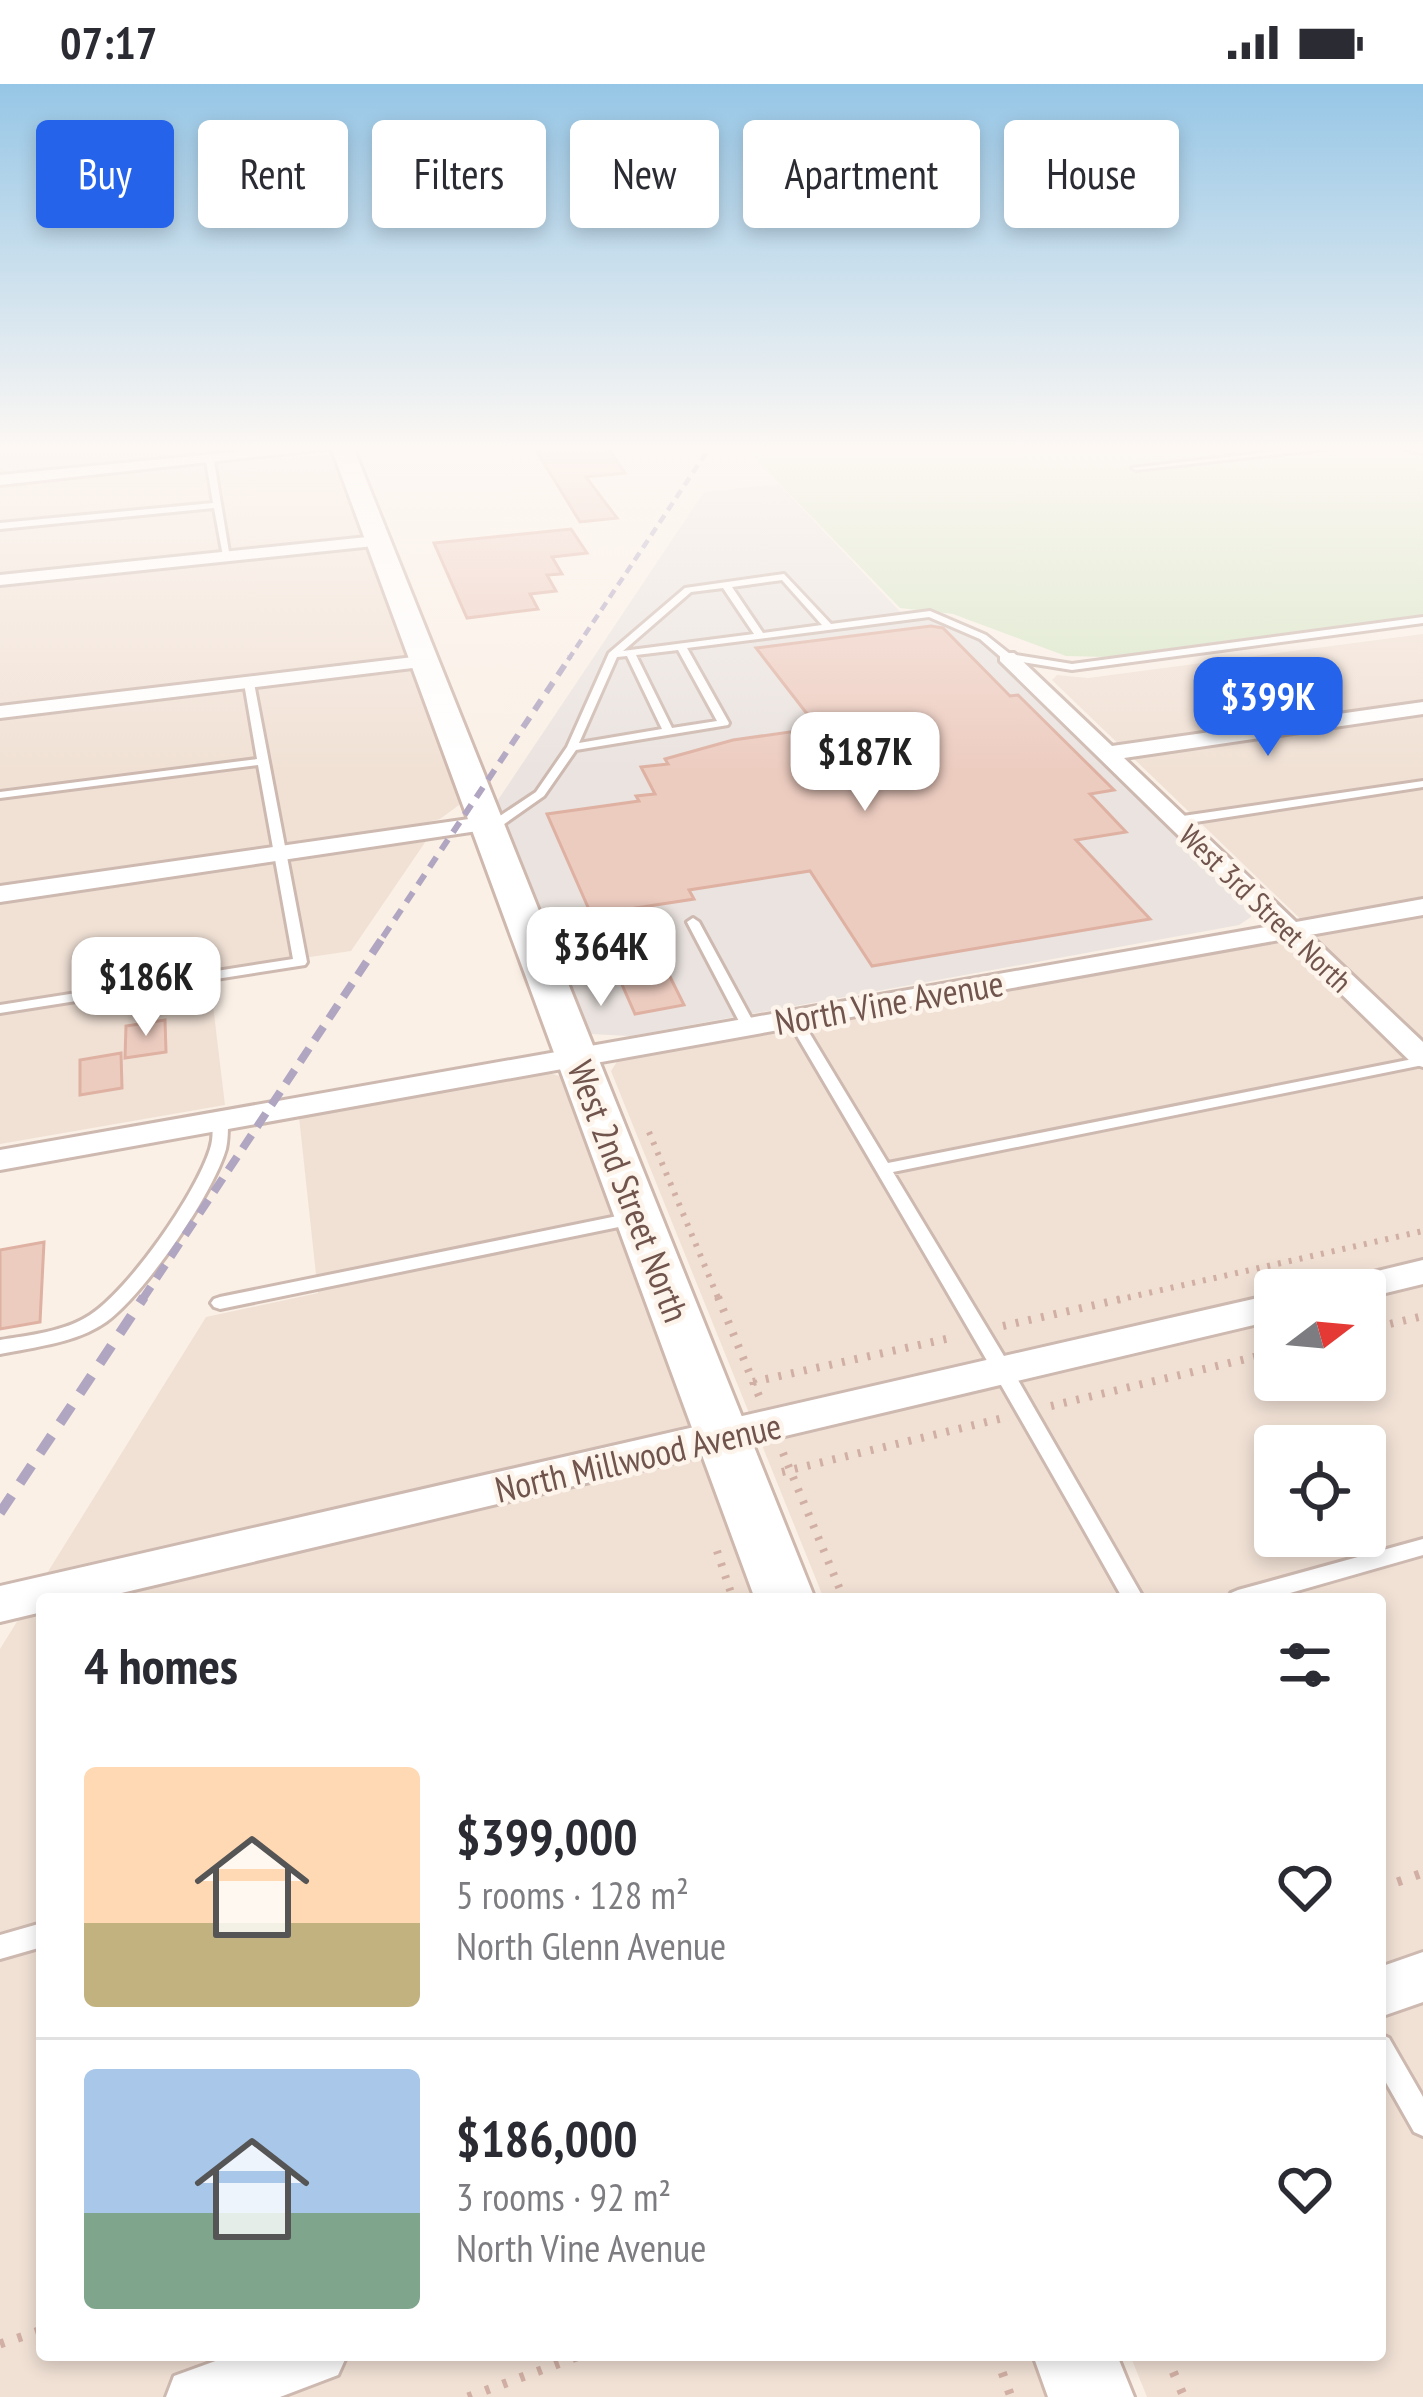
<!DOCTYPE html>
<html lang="en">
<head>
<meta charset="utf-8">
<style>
  :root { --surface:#fff; --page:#f2f2f3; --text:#2b2b33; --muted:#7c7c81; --line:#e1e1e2; --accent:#2563eb }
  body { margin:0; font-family:"PT Sans Narrow",sans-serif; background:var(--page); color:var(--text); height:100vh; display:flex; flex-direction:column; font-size:45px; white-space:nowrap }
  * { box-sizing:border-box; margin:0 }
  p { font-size:39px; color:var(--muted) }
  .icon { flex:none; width:66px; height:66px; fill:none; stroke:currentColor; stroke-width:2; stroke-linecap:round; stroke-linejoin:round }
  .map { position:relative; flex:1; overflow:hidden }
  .side { position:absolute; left:36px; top:1509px; width:1350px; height:768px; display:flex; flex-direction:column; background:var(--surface); border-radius:12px; box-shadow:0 6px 18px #0003 }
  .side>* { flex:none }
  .top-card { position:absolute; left:36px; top:36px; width:1353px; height:108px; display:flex; gap:24px }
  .needle { width:78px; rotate:74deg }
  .controls { position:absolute; left:1254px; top:1185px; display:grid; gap:24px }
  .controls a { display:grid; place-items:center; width:132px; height:132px; border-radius:12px; background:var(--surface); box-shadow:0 6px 18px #0003; font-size:60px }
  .price { position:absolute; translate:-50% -102px; padding:0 27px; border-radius:24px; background:#fff; color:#222; font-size:39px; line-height:78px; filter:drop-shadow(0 3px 6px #0008) }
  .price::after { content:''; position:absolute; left:50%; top:72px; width:36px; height:27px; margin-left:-18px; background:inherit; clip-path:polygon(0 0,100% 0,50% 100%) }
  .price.selected { background:var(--accent); color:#fff }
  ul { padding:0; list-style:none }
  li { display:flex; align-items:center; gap:36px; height:300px; padding:0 48px }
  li+li { border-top:3px solid var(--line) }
  li span { display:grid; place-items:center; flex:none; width:336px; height:240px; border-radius:12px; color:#555 }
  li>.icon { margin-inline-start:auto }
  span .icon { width:144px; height:144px; fill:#fffc; stroke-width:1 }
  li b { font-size:51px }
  h2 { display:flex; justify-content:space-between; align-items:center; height:144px; padding:0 48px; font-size:51px }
  .pill { padding:0 42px; border-radius:12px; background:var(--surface); box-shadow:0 6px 18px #0003; font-size:42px; line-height:108px }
  .pill.selected { background:var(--accent); color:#fff }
  .status { display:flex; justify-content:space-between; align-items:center; height:84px; padding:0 60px; background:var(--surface); direction:ltr }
  .status svg { height:33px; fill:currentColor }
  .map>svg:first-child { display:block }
</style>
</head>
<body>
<div class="status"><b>07:17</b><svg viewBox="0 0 49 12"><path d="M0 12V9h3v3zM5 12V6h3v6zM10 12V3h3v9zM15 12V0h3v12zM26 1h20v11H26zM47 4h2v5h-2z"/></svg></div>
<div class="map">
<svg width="1423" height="2313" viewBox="0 0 1423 2313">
  <rect width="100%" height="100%" fill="#faf0e6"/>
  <path fill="#f1e1d5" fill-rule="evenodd" d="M0 363H277L0 388Z
    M335 370 463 712 459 721 440 735 421 740 426 757 351 867 209 888 225 1021 0 1060V399Z
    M1423 550V2313H1147L1130 2271H1380V1515H824L611 987 618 976 1316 850 1052 596 1057 591 1088 594ZM1275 1206H1365V1296H1275ZM1275 1362H1365V1452H1275Z
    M549 989 563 993 759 1515H42V2271H1036L1052 2313H0V1565L206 1233 318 1209 299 1033Z"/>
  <path fill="#eae3df" d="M779 400 908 536 943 537 982 556 1251 823V833L1239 841 630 952 590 950 496 719 704 408Z"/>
  <path fill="#d7e6c6" d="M744 363H1423V531L1106 573 1066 572 953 530 900 524Z"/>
  <path fill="#edccc0" stroke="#deb1a2" stroke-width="3" d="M534 363H607L625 389 586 393 617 434 580 438Z
    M571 445 587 469 552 473 562 490 547 491 556 507 530 510 538 525 467 534 434 459Z
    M931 542 943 544 1010 612 1018 611 1114 706 1090 710 1126 748 1076 756 1150 835 872 882 810 787 689 806 694 815 636 824 684 921 635 930 547 730 639 717 636 712 655 710 641 683 668 680 665 675 733 656 818 644 756 564Z
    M165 936 166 968 125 974 126 942Z
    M121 969 122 1004 80 1011V976Z
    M44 1158 40 1238 0 1245V1166Z"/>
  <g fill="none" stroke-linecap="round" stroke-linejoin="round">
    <defs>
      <path id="lane" d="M1314 363H1341L1136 386 1132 384Z
        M1396 363 1423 365V369Z
        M210 375 214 377 230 474 223 472 214 424 0 445V439L213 419 206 377Z
        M784 490 831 540 930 527 986 551 1010 570 1072 580 1423 533V539L1072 586 1003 575 980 555 929 533 687 564 729 639 728 641 576 666 544 712 490 750H482V744L536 708 567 663 609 569 685 504ZM782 496 822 541 763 549 732 503ZM723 504 754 550 623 567 691 508ZM678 566 717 637 672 644 636 571ZM627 572 662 645 579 659 617 573Z
        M249 596 254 599 307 878 305 881 0 929V921L293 875 258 681 0 714V708L257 675 244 599Z
        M1423 697V703L1176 741 1170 737 1176 733Z
        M693 834 699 838 756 943 754 946H744L742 943 687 838Z
        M794 931 801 935 888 1079 1423 973V981L893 1088 1010 1282 1144 1515H1123C1013 1319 900 1127 787 935Z
        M220 1032 228 1037C228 1046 228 1056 226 1065 213 1110 144 1211 106 1238 76 1259 35 1263 0 1270V1256C30 1251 64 1248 90 1231 129 1206 196 1110 210 1065 213 1056 213 1046 212 1037Z
        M637 1128 643 1130 645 1134 643 1138 220 1225 214 1223 211 1219 214 1215 220 1213Z
        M1423 1455V1471L1269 1515H1228L1231 1509 1238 1506Z
        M42 1839V1863L0 1875V1851Z
        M1380 1950 1389 1954 1423 2013V2052L1414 2048 1380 1988Z"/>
      <path id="street" d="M288 363H344L0 401V391Z
        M377 452 383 453V461L0 501V491Z
        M1000 569H1014L1112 662 1423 618V630L1124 674 1296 838 1423 815V831L1310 851 1423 958V983L1413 980 1285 855 0 1086V1066L1271 842 1000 577Z
        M422 572 429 574V582L0 634V622Z
        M483 733 495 740 491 745 0 818V802Z
        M1423 1176V1200L1365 1214V1206H1331L1336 1197Z
        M1275 1210V1236L96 1515H42V1528L0 1538V1502Z
        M1423 1868V1918L1380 1933V1883Z
        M232 2271H347L338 2291 280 2313H166L174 2292Z"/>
      <path id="secondary" d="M331 363H353L815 1515H755Z
        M1033 2271H1117L1134 2313H1048Z"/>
    </defs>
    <use href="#lane" stroke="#cdb9b0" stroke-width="6"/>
    <use href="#street" stroke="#cdb9b0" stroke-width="6"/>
    <use href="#secondary" stroke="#cfb8ae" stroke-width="6"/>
    <path stroke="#d1afa4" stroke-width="6" stroke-dasharray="3 8" stroke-linecap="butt" d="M649 1048 719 1216
      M1117 1216 1423 1147"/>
    <path stroke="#d1afa4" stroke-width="8" stroke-dasharray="3 10" stroke-linecap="butt" d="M718 1213 759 1312
      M1003 1242 1130 1213
      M1365 1246 1423 1232
      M753 1298 955 1253
      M1051 1322 1275 1268
      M783 1369 844 1515
      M782 1388 1003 1334
      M717 1467 733 1515"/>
    <path stroke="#d1afa4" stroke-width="9" stroke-dasharray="4.5 14" stroke-linecap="butt" d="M1380 1804 1423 1789
      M0 2260 42 2246
      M996 2271 1011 2313
      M1166 2271 1184 2313
      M468 2313 582 2271"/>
    <use href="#lane" fill="#fff" fill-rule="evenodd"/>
    <use href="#street" fill="#fff" fill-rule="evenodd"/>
    <use href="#secondary" fill="#fff" fill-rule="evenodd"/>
    <path stroke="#b1a6c2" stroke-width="4.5" stroke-dasharray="9 6" stroke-linecap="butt" d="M568 576 710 363"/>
    <path stroke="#b1a6c2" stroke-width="6" stroke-dasharray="12 9" stroke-linecap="butt" d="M383 853 570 573"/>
    <path stroke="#b1a6c2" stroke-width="8" stroke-dasharray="16 10" stroke-linecap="butt" d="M142 1216 385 850"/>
    <path stroke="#b1a6c2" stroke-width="10" stroke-dasharray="21 15" stroke-linecap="butt" d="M0 1429 144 1213"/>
  </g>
  <linearGradient id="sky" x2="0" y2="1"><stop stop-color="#96c6e6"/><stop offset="0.53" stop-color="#fdf8f4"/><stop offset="1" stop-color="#fdf8f4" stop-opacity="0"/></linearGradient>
  <rect width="1423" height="687" fill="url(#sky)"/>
  <g text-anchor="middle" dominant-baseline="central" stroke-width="9" stroke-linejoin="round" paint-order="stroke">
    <g font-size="30" fill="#71554d" stroke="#fdf4ec">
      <text transform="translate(1266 824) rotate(44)">West 3rd Street North</text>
    </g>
    <g font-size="36" fill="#71554d" stroke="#fdf4ec">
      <text transform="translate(889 918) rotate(-10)">North Vine Avenue</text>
      <text transform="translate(629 1107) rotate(69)">West 2nd Street North</text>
      <text transform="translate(638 1373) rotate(-13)">North Millwood Avenue</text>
    </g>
  </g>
</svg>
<div class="controls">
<a><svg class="needle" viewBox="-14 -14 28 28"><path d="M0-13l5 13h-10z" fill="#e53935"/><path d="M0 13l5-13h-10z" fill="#7c7c81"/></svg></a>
<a><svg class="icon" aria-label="locate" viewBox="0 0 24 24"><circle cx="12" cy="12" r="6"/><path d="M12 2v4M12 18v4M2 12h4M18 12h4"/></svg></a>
</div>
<b class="price selected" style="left:1268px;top:675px">$399K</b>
<b class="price" style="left:865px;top:730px">$187K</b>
<b class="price" style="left:601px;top:925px">$364K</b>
<b class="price" style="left:146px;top:955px">$186K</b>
<div class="top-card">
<a class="pill selected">Buy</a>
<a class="pill">Rent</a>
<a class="pill">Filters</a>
<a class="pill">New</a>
<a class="pill">Apartment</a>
<a class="pill">House</a>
</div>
<section class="side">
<h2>4 homes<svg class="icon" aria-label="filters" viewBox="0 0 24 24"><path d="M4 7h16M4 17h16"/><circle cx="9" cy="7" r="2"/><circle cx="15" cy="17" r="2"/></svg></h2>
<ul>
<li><span style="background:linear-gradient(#ffd9b3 65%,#c2b280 0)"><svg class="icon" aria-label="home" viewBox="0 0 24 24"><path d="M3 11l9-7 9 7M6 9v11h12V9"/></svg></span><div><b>$399,000</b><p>5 rooms · 128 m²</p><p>North Glenn Avenue</p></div><svg class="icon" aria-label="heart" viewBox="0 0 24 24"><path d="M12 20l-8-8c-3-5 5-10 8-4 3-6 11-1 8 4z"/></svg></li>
<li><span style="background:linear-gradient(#a9c7e8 60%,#7fa58c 0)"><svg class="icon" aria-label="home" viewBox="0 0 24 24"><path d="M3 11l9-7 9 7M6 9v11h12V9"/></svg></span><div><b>$186,000</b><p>3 rooms · 92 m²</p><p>North Vine Avenue</p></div><svg class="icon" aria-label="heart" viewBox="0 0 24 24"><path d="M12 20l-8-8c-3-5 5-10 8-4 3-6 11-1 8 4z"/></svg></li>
</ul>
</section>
</div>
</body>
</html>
